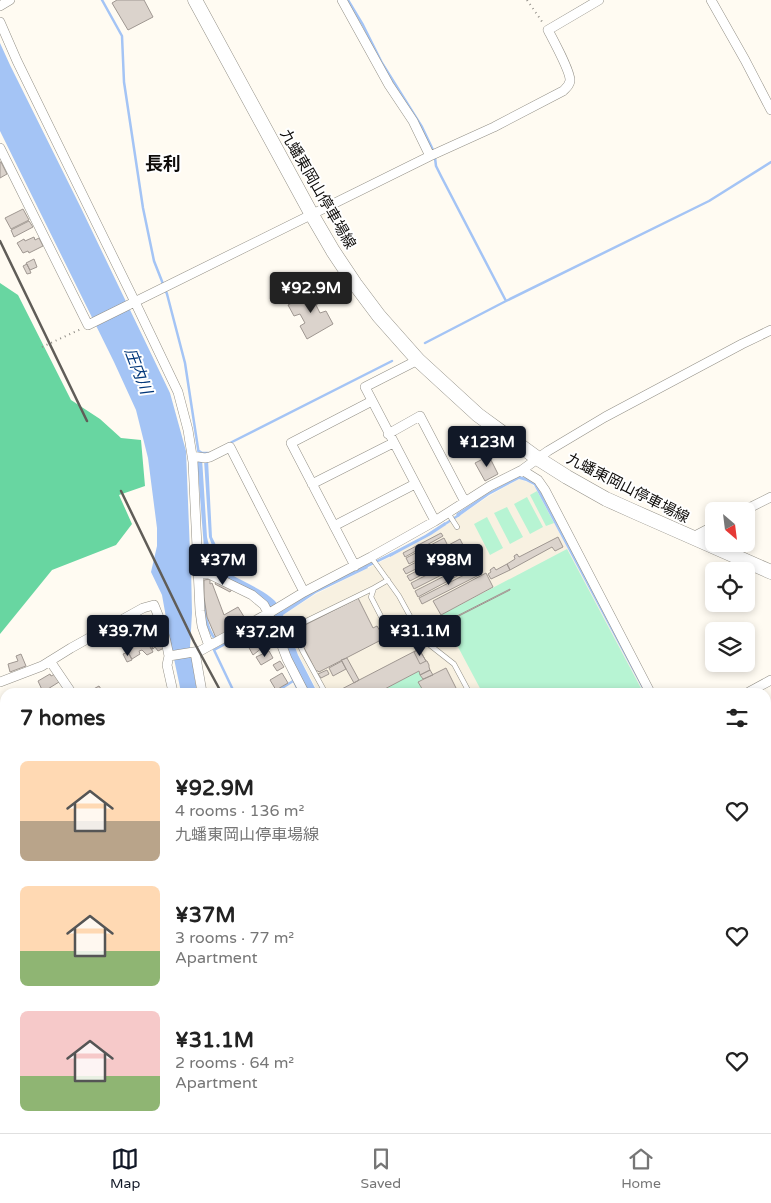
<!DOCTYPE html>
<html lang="en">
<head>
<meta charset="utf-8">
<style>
  :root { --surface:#fff; --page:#f2f2f2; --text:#222; --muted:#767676; --line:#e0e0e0; --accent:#111827 }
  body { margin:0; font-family:"Varela Round","Noto Sans JP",sans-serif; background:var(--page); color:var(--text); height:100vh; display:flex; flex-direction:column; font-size:19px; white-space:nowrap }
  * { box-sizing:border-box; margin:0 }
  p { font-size:16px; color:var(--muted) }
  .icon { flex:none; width:28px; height:28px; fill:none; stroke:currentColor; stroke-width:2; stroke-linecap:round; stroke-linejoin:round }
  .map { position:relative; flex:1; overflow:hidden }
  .side { position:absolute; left:0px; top:688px; width:771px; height:446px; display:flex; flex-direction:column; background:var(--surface); border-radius:15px 15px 0 0; box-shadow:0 2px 8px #0003 }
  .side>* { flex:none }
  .needle { width:32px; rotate:152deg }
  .controls { position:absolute; left:705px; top:502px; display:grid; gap:10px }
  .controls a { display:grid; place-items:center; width:50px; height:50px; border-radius:8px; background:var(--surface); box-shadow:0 2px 8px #0003; font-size:25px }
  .price { position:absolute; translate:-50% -42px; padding:0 11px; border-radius:5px; background:var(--accent); color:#fff; font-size:16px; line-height:32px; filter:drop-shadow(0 1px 2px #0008) }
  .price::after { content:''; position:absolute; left:50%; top:30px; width:15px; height:11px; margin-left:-8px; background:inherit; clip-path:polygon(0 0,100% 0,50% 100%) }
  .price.active { background:#222; color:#fff }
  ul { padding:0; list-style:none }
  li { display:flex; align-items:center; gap:15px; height:125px; padding:0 20px }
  li span { display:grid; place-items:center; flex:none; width:140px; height:100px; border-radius:8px; color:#555 }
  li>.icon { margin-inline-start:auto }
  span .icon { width:60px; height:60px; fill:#fffc; stroke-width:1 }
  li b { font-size:21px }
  h2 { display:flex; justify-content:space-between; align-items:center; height:60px; padding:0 20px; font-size:21px }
  .tabs { display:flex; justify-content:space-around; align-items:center; height:70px; border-top:1px solid var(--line); background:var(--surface); font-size:14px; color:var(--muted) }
  .tabs a { display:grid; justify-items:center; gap:2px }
  .tabs .active { color:var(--accent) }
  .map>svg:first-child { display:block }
</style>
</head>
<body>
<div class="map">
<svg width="771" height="1133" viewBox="0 0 771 1133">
  <rect width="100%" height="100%" fill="#fffbf2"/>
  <path fill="#f8f1e1" d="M519 479 530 483 535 487 644 692H318L298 654 283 615 316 594 390 557 431 535 489 496Z"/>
  <path fill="#b7f4d3" d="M537 491 554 523 546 526 530 495Z
    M527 497 543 527 530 534 514 504Z
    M507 507 523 537 510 544 494 513Z
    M487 517 503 548 490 555 474 524Z
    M567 549 643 692H482L441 615Z
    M419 671 423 679 419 683 424 692H379Z"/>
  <path fill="#68d6a1" d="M0 283 18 295 71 400 100 419 121 438 141 440 145 486 119 495 132 524 116 545 52 570 0 634Z
    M0 736 5 738V1129H17L13 1133H0Z"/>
  <path fill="#a4c4f5" d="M0 43 10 65 81 208 170 393 186 451 190 552H203L204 548 197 458H202L207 537C209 547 214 562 222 569 224 571 229 573 232 575 247 584 275 594 282 611L314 591 366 565 368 568 316 593 283 615 298 655 317 692H308L292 660 269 607 208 572 204 566 193 564 191 566 192 613 190 647 197 692H181L170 640 162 595 151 572 157 546V528L148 458 136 410 114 362 0 131Z
    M204 460H208L212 537 217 547 213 548 209 537Z
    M519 476 527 478 536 483 646 692H644L534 485 526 481 519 479 489 495 458 517 456 514 488 493Z
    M445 522 446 525 431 535 390 557 389 554 425 535Z"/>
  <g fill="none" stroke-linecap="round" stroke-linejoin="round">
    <path stroke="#a4c4f5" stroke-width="2.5" d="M102 0 122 36 124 82 143 208 154 261 167 294 185 363 199 455
      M348 0 363 25 382 63 422 127 434 152
      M435 158 436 166 441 176 506 301
      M425 343 506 301 709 201 771 162
      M228 444 392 361
      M199 451 202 453H209
      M445 524 459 515
      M365 567 392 554
      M204 598C205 613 206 627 215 639H216
      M289 671 299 692
      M234 692 214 650 266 622 270 625
      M276 692 293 681
      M766 870 771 871
      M729 1129 731 1133
      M132 1133 133 1129"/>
    <path stroke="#a4c4f5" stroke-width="16" d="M228 1129V1133"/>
  </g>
  <path fill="#dbd3cc" stroke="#9f9791" d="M117 0H144L153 17 128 30 112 3Z
    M0 162H1L7 174 0 178Z
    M23 209 29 220 11 229 5 218Z
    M29 221 33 227 14 237 11 230Z
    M34 237 35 240 39 238 43 246 29 253 28 251 23 253 17 243 24 239 25 241Z
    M34 259 37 267 30 270 26 263Z
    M27 264 31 273 27 274 23 266Z
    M315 290 321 302 316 305 320 313 326 311 333 324 307 339 300 326 305 323 300 314 294 316 288 305Z
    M489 456 498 474 485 481 475 463Z
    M441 533 443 536 405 557 403 553Z
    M558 537 563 547 555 551 552 547 510 570 507 564 515 559 514 556 517 554 519 557Z
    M444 538 447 544 409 564 406 558Z
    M460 539 463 545 406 574 403 569Z
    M464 546 467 551 410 581 407 576Z
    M468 554 471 560 414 589 411 583Z
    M472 562 474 567 418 597 415 591Z
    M507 564 510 570 491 579 488 574 491 572 490 570 494 567 496 570Z
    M476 569 479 575 422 604 419 598Z
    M486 573 493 587 441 615 433 601Z
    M210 579V584L212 583 224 615 238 607 246 620 216 638 207 617 204 597V580Z
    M217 580 232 589 230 592 215 584Z
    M510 589V590L453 619V618Z
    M358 598 373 628 377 626 383 636 380 637 381 640 319 672 318 671H316L295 630Z
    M153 625 164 648 158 651 155 647 153 649 146 635 147 634 144 629Z
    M145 629 147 634 146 635 153 649H151L142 631Z
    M268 631 275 642 265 647 260 635Z
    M144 635 153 652 147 655 142 650 139 651 140 654 132 659 124 645 135 640 134 638 138 636 139 637Z
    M257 640 262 648 253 655 248 646Z
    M419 649 426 661H427L429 665V667L430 670 420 675 419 671 379 692H336Z
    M419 649 426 661 420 664 414 652Z
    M269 651 273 658 261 665 256 657Z
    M128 652 132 660 127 662 123 654Z
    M21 654 26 666 10 672 8 664 18 661 16 656Z
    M347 658 359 680 354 683 341 660Z
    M280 661 284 667 277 671 273 665Z
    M342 661 346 669 333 676 329 668Z
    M446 668 458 692H424L418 682Z
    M327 670 329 674 321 678 318 674Z
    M430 670 433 675 423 679 420 675Z
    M282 673 288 683 276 690 270 680Z
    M50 674 51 676 55 674 59 682 43 692 38 681Z
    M99 686 103 692H88Z
    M0 706 5 714V727L0 730Z
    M540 1129H554L556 1133H542Z"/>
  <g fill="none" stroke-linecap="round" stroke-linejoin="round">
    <defs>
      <path id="service" d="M448 513 457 527
        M371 557 399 596 417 629 426 642 454 664 469 692
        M388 580 374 588 371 597 390 634 395 639 403 641 412 635 417 629
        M325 692 303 652 292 628 374 588"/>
      <path id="minor" d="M342 0 389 85 413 121 430 156
        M711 0 745 60 771 110
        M0 6 10 0
        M0 22 17 61 135 302 178 392 188 430 193 462 200 611 202 626 209 646
        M0 148 88 325 430 156 494 127 563 91C566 88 569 86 570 81 571 72 553 40 548 30L599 0
        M418 360 365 387 435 521
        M388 434 420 416 465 502
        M192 456 205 458 210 457 230 447 304 592
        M522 470 538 480 545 490 650 692
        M312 484 393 443
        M743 511 771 497
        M334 526 415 484
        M691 538 714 526
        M355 566 291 443 372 401
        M198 574H209L252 595 264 605 274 625 287 659 304 692
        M195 652 202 692
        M50 661 71 692
        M0 682 42 666 71 648 143 608 154 605C161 621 166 639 169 656
        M173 692 167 665 169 656 200 651 209 646 271 612 304 592 371 557 435 521 490 486 522 470 548 451 605 417 742 344 771 330
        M749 692 771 680
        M766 853 771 851
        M766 1016 771 1013
        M766 1030 771 1039
        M420 1129 423 1133
        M472 1129 474 1133
        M617 1129 624 1133
        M723 1129 726 1133
        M35 1133 39 1129
        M581 1133 590 1129"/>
      <path id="secondary" d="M195 0 312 215 333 251 355 284 379 316 418 360 478 415 537 458 567 477 606 499 635 512 771 572"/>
    </defs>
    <use href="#service" stroke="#928f86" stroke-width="5.5"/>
    <use href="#minor" stroke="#928f86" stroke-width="10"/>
    <use href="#secondary" stroke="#928f86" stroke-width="15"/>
    <path stroke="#908d87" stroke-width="2" stroke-dasharray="1 4" stroke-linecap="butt" d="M527 0 543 23
      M42 347 81 329"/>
    <use href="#service" stroke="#fff" stroke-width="4.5"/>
    <use href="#minor" stroke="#fff" stroke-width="9"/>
    <use href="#secondary" stroke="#fff" stroke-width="14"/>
    <path stroke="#605d58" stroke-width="2.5" d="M0 241 87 421
      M121 491 194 642 221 692
      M633 1129 641 1133"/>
  </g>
  <g text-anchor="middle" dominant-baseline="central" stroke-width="4" stroke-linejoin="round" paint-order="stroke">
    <g font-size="15" fill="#0e0c0a" stroke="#fff">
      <text transform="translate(318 189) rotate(60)">九蟠東岡山停車場線</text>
      <text transform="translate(628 488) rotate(27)">九蟠東岡山停車場線</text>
    </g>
    <g font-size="16" font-style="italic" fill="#02377a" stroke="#fff">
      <text transform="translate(138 371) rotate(69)">庄内川</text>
    </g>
    <g font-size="18" font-weight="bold" fill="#0e0c0a" stroke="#fff">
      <text x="163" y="164">長利</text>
    </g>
  </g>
</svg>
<div class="controls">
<a><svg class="needle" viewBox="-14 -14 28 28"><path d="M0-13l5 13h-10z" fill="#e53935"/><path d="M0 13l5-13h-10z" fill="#767676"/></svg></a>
<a><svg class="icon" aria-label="locate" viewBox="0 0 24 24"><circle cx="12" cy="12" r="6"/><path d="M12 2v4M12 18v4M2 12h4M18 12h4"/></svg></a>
<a><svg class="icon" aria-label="layers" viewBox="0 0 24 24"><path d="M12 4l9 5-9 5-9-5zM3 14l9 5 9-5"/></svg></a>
</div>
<b class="price active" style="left:311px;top:314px">¥92.9M</b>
<b class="price" style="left:487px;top:468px">¥123M</b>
<b class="price" style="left:223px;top:586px">¥37M</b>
<b class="price" style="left:449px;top:586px">¥98M</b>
<b class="price" style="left:128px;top:657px">¥39.7M</b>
<b class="price" style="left:420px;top:657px">¥31.1M</b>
<b class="price" style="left:265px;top:658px">¥37.2M</b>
<section class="side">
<h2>7 homes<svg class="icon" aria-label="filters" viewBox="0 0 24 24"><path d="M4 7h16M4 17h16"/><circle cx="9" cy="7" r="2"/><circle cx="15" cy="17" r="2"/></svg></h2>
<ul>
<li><span style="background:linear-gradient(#ffd9b3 60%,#b9a48a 0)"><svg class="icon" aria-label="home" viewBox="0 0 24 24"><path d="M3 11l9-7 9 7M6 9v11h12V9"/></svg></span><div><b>¥92.9M</b><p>4 rooms · 136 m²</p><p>九蟠東岡山停車場線</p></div><svg class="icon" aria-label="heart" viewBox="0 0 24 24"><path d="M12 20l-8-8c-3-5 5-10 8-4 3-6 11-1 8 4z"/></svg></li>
<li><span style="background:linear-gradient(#ffd9b3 65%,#8fb573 0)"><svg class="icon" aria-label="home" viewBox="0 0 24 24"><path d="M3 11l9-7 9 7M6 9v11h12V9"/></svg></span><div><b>¥37M</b><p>3 rooms · 77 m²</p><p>Apartment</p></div><svg class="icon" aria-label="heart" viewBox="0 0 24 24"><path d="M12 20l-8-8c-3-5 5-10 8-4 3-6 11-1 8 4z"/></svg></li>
<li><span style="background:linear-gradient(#f6c9c9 65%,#8fb573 0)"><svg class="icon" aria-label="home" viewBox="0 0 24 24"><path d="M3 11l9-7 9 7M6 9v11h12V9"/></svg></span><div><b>¥31.1M</b><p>2 rooms · 64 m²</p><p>Apartment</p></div><svg class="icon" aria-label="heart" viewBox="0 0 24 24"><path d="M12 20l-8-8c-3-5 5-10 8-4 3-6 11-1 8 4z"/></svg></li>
</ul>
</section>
</div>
<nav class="tabs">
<a class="active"><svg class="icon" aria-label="map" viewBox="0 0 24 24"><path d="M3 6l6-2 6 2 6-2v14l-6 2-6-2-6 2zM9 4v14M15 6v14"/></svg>Map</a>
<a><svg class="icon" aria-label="saved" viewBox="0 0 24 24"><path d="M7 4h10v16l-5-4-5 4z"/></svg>Saved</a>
<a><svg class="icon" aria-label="home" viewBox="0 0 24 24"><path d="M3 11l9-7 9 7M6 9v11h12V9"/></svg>Home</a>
</nav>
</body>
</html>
